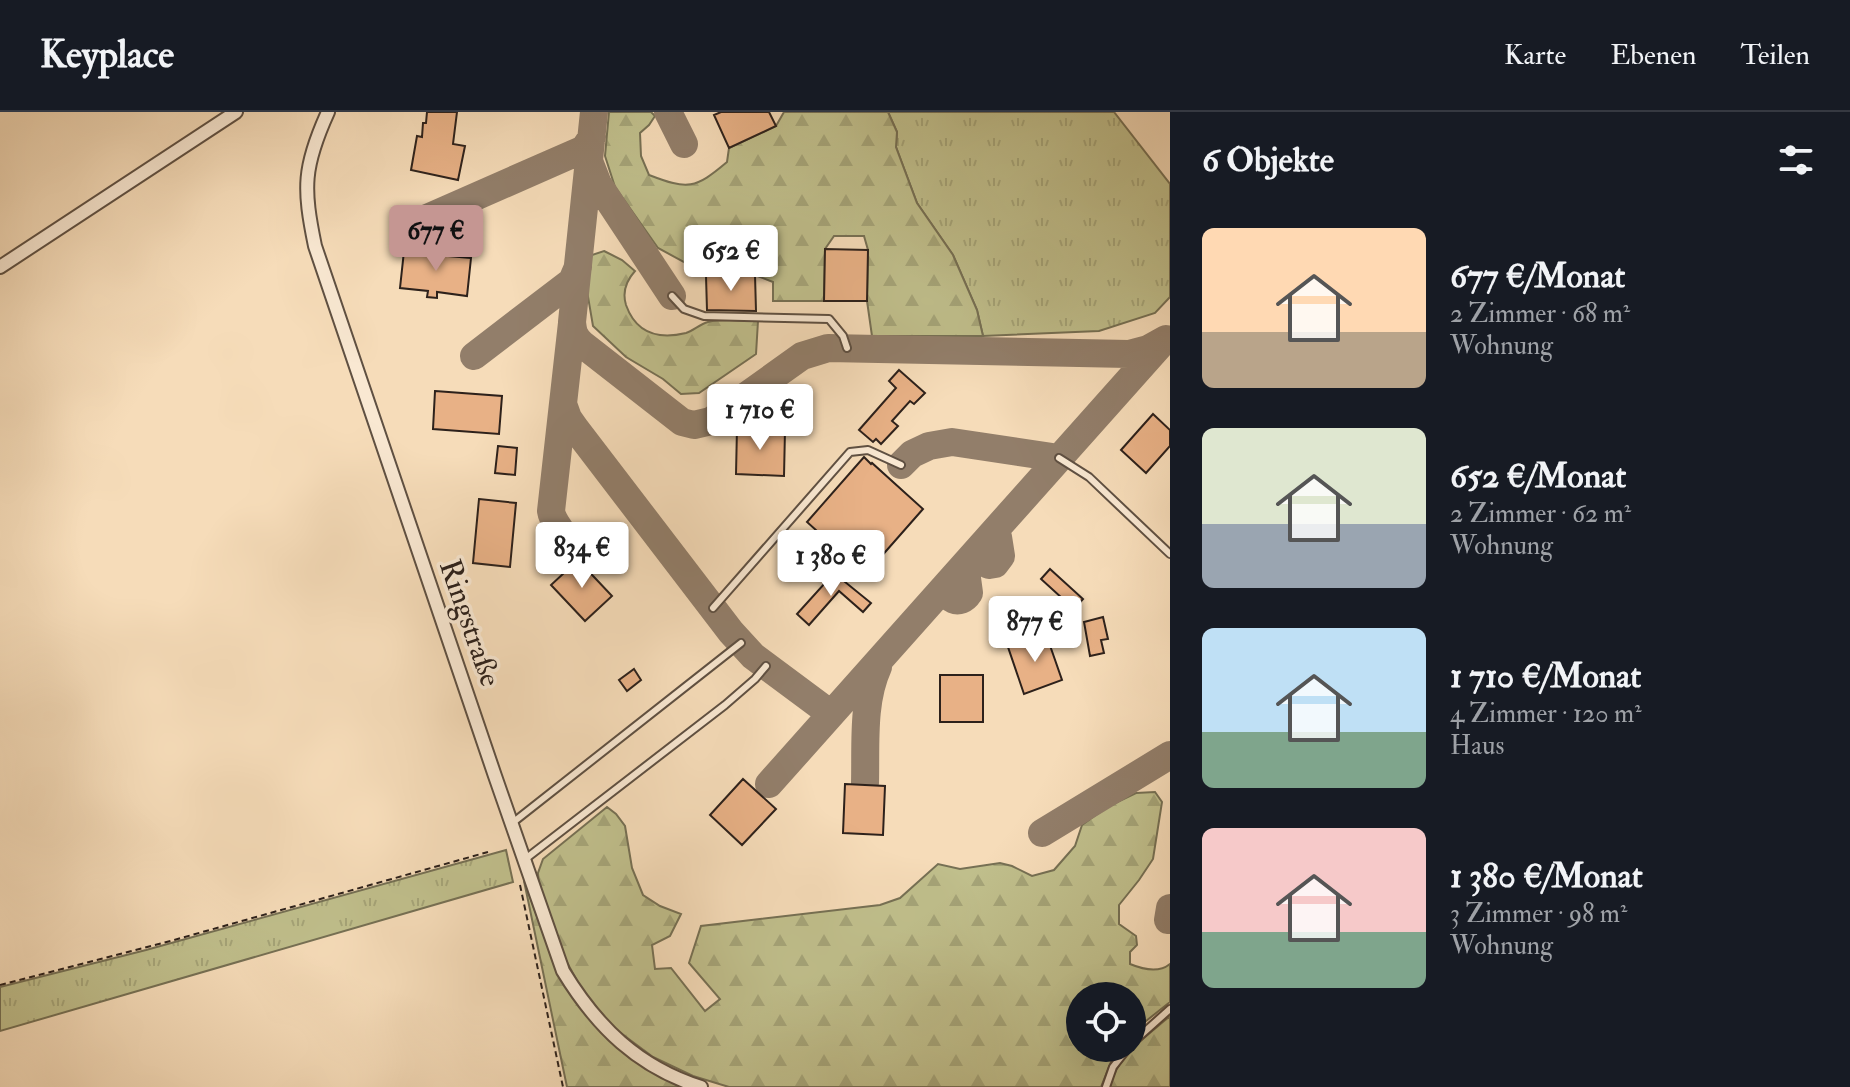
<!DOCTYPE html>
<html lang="de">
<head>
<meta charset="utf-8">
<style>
  :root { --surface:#171b24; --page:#20242c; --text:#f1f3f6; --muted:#9ea1a6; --line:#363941; --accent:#c59692 }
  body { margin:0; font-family:"IM FELL Double Pica",serif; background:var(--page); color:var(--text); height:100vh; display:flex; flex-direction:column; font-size:30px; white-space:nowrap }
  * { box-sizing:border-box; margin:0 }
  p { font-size:26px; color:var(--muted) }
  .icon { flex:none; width:44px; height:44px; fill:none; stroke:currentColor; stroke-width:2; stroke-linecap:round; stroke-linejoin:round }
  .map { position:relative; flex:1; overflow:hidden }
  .drawer { display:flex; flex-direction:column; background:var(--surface); width:680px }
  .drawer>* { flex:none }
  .fabs { position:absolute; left:1066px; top:870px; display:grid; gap:16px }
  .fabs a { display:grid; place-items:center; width:80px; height:80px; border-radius:50%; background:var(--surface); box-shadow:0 8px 32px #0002; font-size:40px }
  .price { position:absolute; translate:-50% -68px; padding:0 18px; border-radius:8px; background:#fff; color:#222; font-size:26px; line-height:52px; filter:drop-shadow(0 2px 4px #0008) }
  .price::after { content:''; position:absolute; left:50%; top:48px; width:24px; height:18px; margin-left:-12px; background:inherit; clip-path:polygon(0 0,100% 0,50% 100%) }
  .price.selected { background:var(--accent); color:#111 }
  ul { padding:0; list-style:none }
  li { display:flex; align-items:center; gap:24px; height:200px; padding:0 32px }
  li span { display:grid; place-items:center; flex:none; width:224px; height:160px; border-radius:12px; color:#555 }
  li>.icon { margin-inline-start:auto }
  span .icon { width:96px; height:96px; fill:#fffc; stroke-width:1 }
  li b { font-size:34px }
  h2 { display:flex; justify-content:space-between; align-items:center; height:96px; padding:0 32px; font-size:34px }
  header { display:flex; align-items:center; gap:48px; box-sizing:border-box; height:112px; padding:0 40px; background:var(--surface); border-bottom:2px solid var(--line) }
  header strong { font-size:38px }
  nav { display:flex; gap:44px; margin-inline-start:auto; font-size:28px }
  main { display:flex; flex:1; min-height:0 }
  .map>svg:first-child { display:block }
</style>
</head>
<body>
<header>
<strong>Keyplace</strong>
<nav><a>Karte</a><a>Ebenen</a><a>Teilen</a></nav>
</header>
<main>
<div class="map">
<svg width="1170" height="975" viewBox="0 0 1170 975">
  <defs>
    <pattern id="grass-tufts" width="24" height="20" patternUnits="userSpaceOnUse" patternTransform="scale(2)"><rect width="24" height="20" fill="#c0bf8c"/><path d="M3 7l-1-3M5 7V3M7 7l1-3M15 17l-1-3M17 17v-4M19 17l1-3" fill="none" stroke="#a5a478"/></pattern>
    <pattern id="forest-firs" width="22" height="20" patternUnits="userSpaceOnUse" patternTransform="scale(2)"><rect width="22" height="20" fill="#c0bf8c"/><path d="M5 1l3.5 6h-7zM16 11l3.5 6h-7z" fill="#a5a478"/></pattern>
  </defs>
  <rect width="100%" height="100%" fill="#f6dcb9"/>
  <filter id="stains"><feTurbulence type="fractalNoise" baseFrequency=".0025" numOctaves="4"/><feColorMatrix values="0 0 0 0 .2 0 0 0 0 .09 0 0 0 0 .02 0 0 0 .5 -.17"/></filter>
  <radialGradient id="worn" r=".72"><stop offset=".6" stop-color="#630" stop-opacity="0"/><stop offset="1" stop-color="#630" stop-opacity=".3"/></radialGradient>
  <path fill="url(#grass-tufts)" stroke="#767054" stroke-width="2" d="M888 0H1114L1170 72V185L1155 201 1099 219 983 224 977 198 953 143 917 91 896 35 897 20Z
    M506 738 513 770 0 919V875L146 838Z"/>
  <path fill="url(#forest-firs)" stroke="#767054" stroke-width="2" d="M609 0H651L655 4 649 13 640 21 641 44 649 63C688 78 695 77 727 50L729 36 776 14 784 0H888L897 20 896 35 917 91 953 143 977 198 983 224H872L867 189 868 138 864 124H834L825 137 824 189H773V170L755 163 706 164 697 157 658 136 615 75 605 44Z
    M604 139 622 148 635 159C626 169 622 180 626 193 636 221 657 228 686 221 693 219 700 212 708 210 724 206 742 209 758 209L756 242 699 281 681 282 663 267 626 245 593 214 587 179 589 144Z
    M1155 680 1162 690 1153 747 1139 768 1119 793V812L1136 824 1137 833 1130 840V852C1142 857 1159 861 1170 852V890L1141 913 1132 924V884H1080V936H1122L1111 950 1101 975H729L693 964 653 945 614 916 582 878 563 843 539 776 538 761 543 747 607 695 616 702 625 714 632 756 643 783 660 794 681 802 670 824 652 833 655 857 671 856 705 899 720 887 689 851 701 814 880 793 900 786 938 752 960 757 1000 751 1012 754 1032 764 1054 758 1075 734 1082 713 1107 695 1136 681Z
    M524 769C537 804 549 839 566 872 590 917 637 958 684 975H567Z
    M1170 904V975H1110C1116 944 1147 924 1170 904Z"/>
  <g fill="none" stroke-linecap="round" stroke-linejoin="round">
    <path stroke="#927e6a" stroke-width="28" d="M594 0 572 210C573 220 574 225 582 232L682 310 694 313 711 309 802 244 828 236 1129 242 1148 237 1166 227
      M668 0 684 32
      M589 49 598 72 672 184
      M427 106 584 37 592 25
      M474 244 572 169 578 155
      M563 292 568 306 575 316 731 520 753 544 831 602
      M901 353 912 342 929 334 952 330 1059 346
      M982 433 979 441 981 449 989 453 995 452 1001 444 998 425
      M553 447 566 433C566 420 553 413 551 399L572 211
      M948 472C944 488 960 495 969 481L966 459
      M865 671C866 633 862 590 878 555
      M769 672 1161 232
      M1042 721 1170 643
      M1168 808 1170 796"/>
  </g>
  <path fill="#e8b186" stroke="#2d211b" stroke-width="2" d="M427 0H457L453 32 465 34 458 68 411 58 417 24 422 25 423 11H426Z
    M721 0H769L776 14 729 36 714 3Z
    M825 137 868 138 867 189H824Z
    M440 138 450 139 449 144 471 146 467 184 437 180V186L427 185 428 179 400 176 404 139 439 143Z
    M755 163 756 199 707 198 706 164Z
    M899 258 925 281 914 292 910 289 892 309 898 314 881 332 876 327 873 330 859 318 896 276 889 269Z
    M435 279 502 284 499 322 433 317Z
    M1153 302 1170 318V334L1146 361 1121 338Z
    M737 316 785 318 784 364 736 362Z
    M498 334 517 336 515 363 495 361Z
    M864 345 871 352 872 351 923 397 872 455 866 449 859 457 807 410Z
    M479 387 516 391 510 455 473 451Z
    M578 448 612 484 585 509 551 473Z
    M1050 457 1083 487 1074 497 1041 467Z
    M834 461 871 491 863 500 839 479 809 513 797 502Z
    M1103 505 1108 527 1101 528 1104 541 1090 544 1084 510Z
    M1046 522 1062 568 1024 582 1008 535Z
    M634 557 641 568 627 579 619 568Z
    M940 563H983V610H940Z
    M743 667 776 697 742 733 710 703Z
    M845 672 885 674 883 723 843 721Z"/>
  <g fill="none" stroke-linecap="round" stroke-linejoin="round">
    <defs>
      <path id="service" d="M672 184 684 197 704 204 829 207 843 224 847 236
        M1059 346 1089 365 1170 442
        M713 496 850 340 868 338 901 353
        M511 712 741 531
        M524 748 725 593 755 567 766 554
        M1132 931 1170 897
        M1106 975 1113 955 1128 936"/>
      <path id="minor" d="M328 0C303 55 303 76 315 134L495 664 563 859C597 915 638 955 701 975
        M0 155 236 0"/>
    </defs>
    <use href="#service" stroke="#5f5042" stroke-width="10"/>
    <use href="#minor" stroke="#5f5042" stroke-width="16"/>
    <path stroke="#2d211b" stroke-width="2" stroke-dasharray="6 4" stroke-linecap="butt" d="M520 773 563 975
      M0 873 174 828 488 740"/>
    <use href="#service" stroke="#f9e8d2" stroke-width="6"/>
    <use href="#minor" stroke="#f9e8d2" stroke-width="12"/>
  </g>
  <g text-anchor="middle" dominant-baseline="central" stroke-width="7" stroke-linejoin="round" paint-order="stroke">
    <g font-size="30" fill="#2d211b" stroke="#f9e8d2">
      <text transform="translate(470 511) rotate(71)">Ringstraße</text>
    </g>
  </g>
  <rect width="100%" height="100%" filter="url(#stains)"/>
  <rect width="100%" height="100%" fill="url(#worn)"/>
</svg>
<div class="fabs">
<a><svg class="icon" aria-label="locate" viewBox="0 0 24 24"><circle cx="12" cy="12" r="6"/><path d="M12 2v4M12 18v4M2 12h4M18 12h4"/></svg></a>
</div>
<b class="price selected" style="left:436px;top:161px">677 €</b>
<b class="price" style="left:731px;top:181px">652 €</b>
<b class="price" style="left:760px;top:340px">1 710 €</b>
<b class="price" style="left:582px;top:478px">834 €</b>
<b class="price" style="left:831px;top:486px">1 380 €</b>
<b class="price" style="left:1035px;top:552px">877 €</b>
</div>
<section class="drawer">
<h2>6 Objekte<svg class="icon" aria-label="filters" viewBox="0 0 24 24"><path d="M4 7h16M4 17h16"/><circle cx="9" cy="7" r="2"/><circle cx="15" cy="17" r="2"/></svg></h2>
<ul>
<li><span style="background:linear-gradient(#ffd9b3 65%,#b9a48a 0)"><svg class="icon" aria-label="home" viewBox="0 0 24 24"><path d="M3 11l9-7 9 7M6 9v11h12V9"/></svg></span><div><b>677 €/Monat</b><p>2 Zimmer · 68 m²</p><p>Wohnung</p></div></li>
<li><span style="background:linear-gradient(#dfe7d0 60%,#9aa5b1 0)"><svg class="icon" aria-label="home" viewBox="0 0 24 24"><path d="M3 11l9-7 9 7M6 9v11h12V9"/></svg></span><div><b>652 €/Monat</b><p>2 Zimmer · 62 m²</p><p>Wohnung</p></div></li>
<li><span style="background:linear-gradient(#bfe0f5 65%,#7fa58c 0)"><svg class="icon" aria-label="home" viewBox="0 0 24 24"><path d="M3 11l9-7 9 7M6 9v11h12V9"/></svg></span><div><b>1 710 €/Monat</b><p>4 Zimmer · 120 m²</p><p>Haus</p></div></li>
<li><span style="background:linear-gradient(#f6c9c9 65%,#7fa58c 0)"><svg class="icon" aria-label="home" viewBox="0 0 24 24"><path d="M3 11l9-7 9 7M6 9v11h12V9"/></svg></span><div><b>1 380 €/Monat</b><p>3 Zimmer · 98 m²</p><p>Wohnung</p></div></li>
</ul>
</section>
</main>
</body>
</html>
